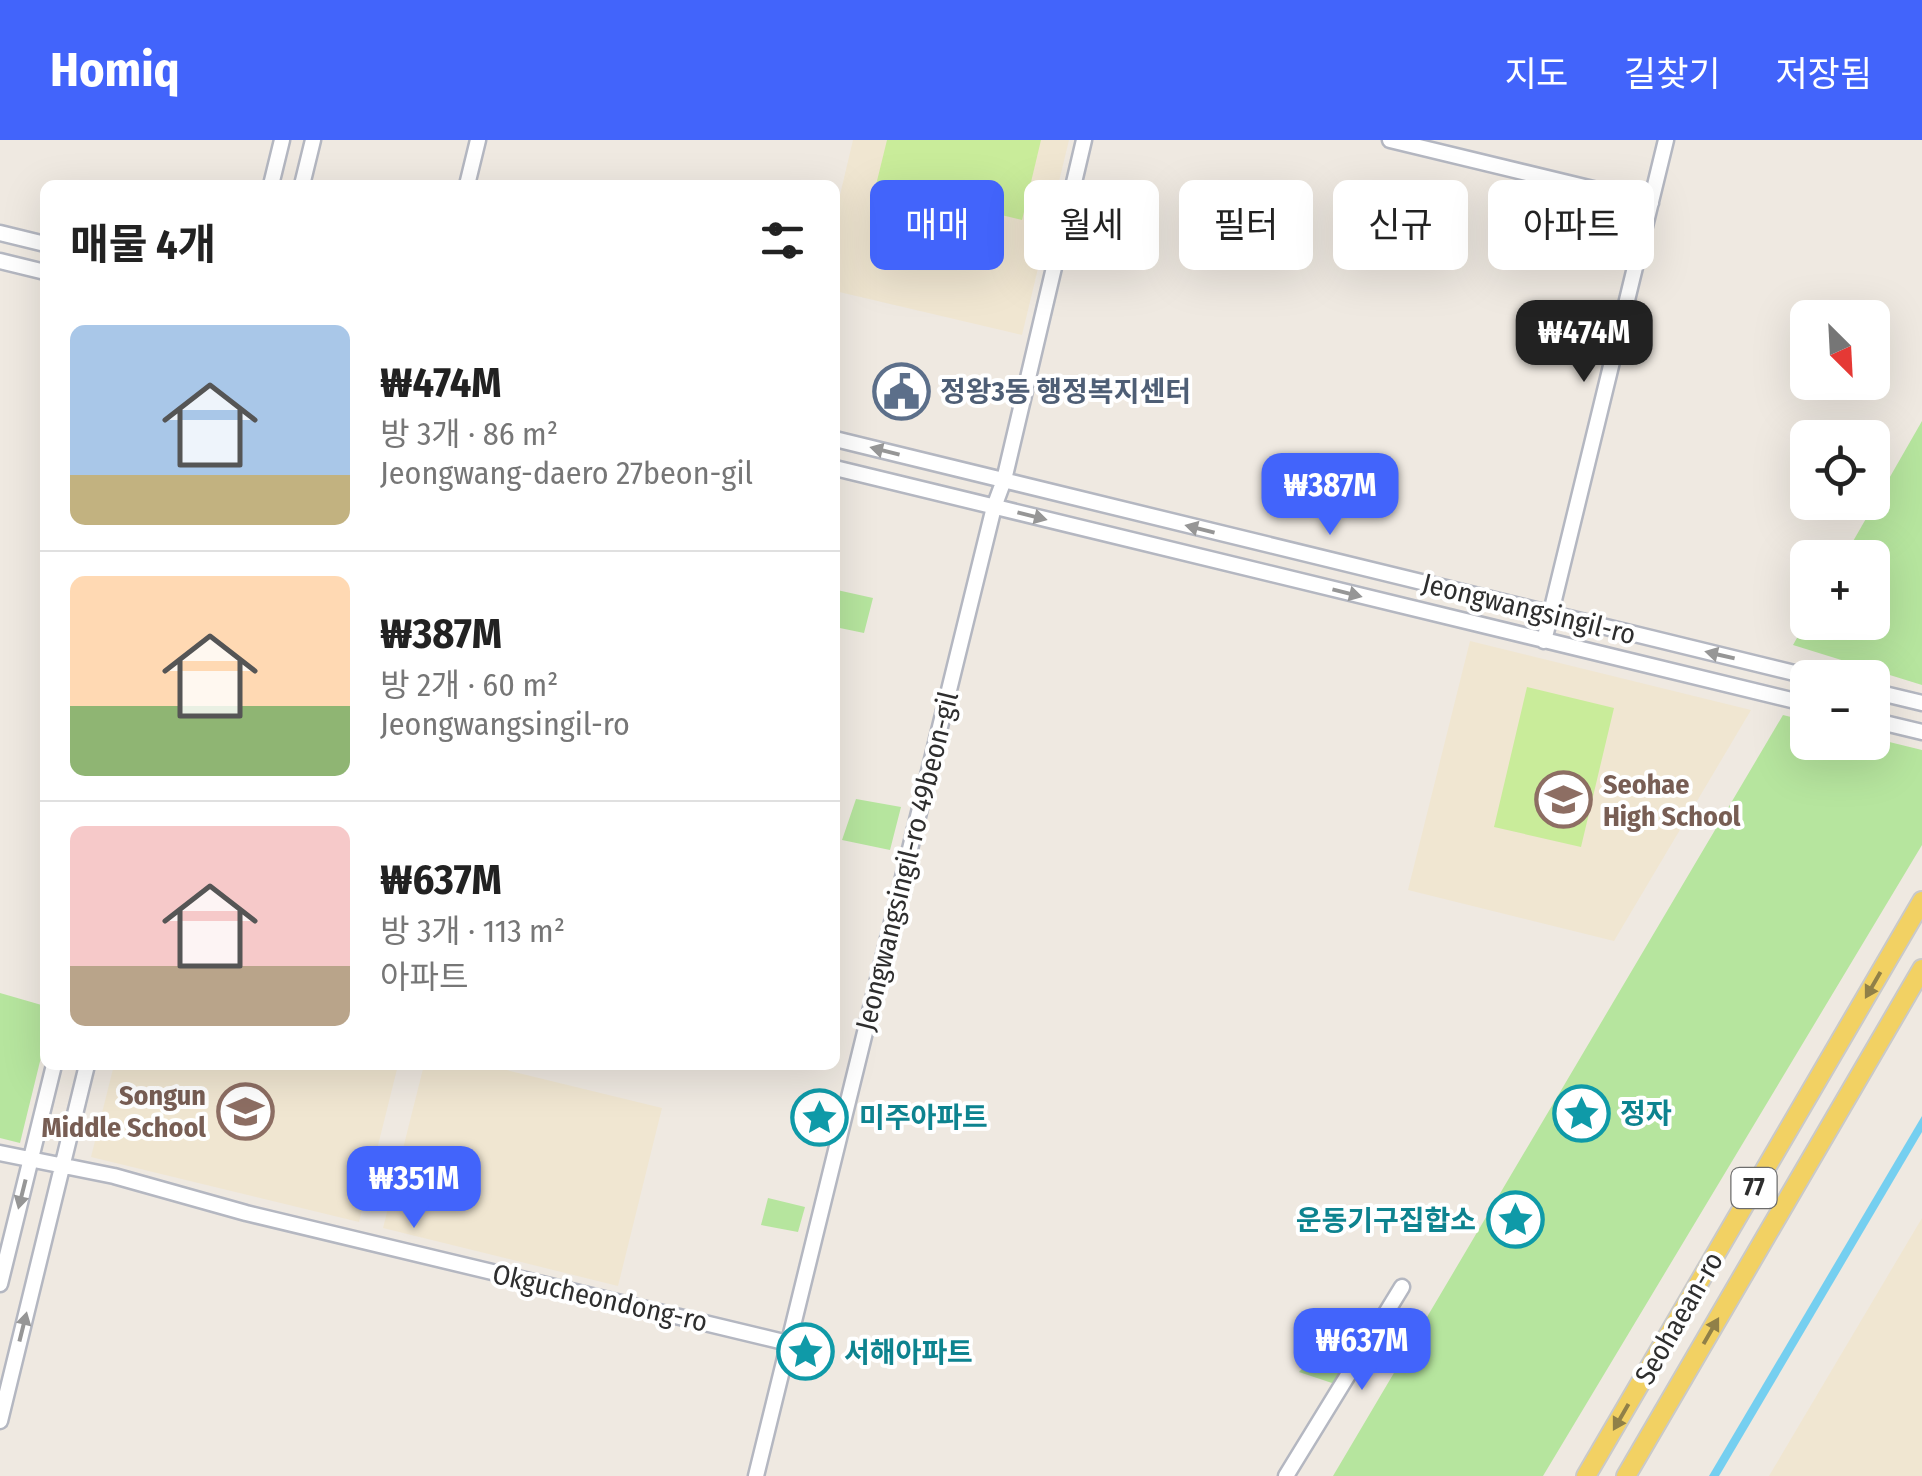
<!DOCTYPE html>
<html lang="ko">
<head>
<meta charset="utf-8">
<style>
  :root { --surface:#fff; --page:#f6f6f6; --text:#222; --muted:#767676; --line:#e0e0e0; --accent:#4264fb }
  body { margin:0; font-family:"Fira Sans Condensed","Noto Sans KR",sans-serif; background:var(--page); color:var(--text); height:100vh; display:flex; flex-direction:column; font-size:38px; white-space:nowrap }
  * { box-sizing:border-box; margin:0 }
  p { font-size:32px; color:var(--muted) }
  .icon { flex:none; width:55px; height:55px; fill:none; stroke:currentColor; stroke-width:2; stroke-linecap:round; stroke-linejoin:round }
  .map { position:relative; flex:1; overflow:hidden }
  .drawer { position:absolute; left:40px; top:40px; width:800px; height:890px; display:flex; flex-direction:column; background:var(--surface); border-radius:15px; box-shadow:0 10px 40px #0002 }
  .drawer>* { flex:none }
  .hud { position:absolute; left:870px; top:40px; width:900px; height:90px; display:flex; gap:20px }
  .needle { width:65px; rotate:156deg }
  .controls { position:absolute; left:1790px; top:160px; display:grid; gap:20px }
  .controls a { display:grid; place-items:center; width:100px; height:100px; border-radius:15px; background:var(--surface); box-shadow:0 10px 40px #0002; font-size:50px }
  .price { position:absolute; translate:-50% -85px; padding:0 22px; border-radius:20px; background:var(--accent); color:#fff; font-size:32px; line-height:65px; filter:drop-shadow(0 2px 5px #0008) }
  .price::after { content:''; position:absolute; left:50%; top:60px; width:30px; height:22px; margin-left:-15px; background:inherit; clip-path:polygon(0 0,100% 0,50% 100%) }
  .price.active { background:#222; color:#fff }
  ul { padding:0; list-style:none }
  li { display:flex; align-items:center; gap:30px; height:250px; padding:0 30px }
  li+li { border-top:2px solid var(--line) }
  li span { display:grid; place-items:center; flex:none; width:280px; height:200px; border-radius:15px; color:#555 }
  li>.icon { margin-inline-start:auto }
  span .icon { width:120px; height:120px; fill:#fffc; stroke-width:1 }
  li b { font-size:42px }
  h2 { display:flex; justify-content:space-between; align-items:center; height:120px; padding:0 30px; font-size:42px }
  .chip { padding:0 35px; border-radius:15px; background:var(--surface); box-shadow:0 10px 40px #0002; font-size:35px; line-height:90px }
  .chip.active { background:var(--accent); color:#fff }
  header { display:flex; align-items:center; gap:60px; box-sizing:border-box; height:140px; padding:0 50px; background:var(--accent); color:#fff }
  header strong { font-size:48px }
  nav { display:flex; gap:55px; margin-inline-start:auto; font-size:35px }
  .map>svg:first-child { display:block }
</style>
</head>
<body>
<header>
<strong>Homiq</strong>
<nav><a>지도</a><a>길찾기</a><a>저장됨</a></nav>
</header>
<div class="map">
<svg width="1922" height="1336" viewBox="0 0 1922 1336">
  <rect width="100%" height="100%" fill="#efe9e1"/>
  <path fill="#f0e6d1" d="M853 0H1069L1022 195 835 151V76Z
    M1470 501 1751 570 1614 801 1408 750Z
    M114 925H398L359 1082 91 1017Z
    M424 925H486L662 968 618 1146 383 1088Z
    M1922 1078V1336H1769Z"/>
  <path fill="#b6e59e" d="M1922 281V545L1793 505 1807 480 1872 482V418L1844 417Z
    M837 450 873 458 864 493 835 487Z
    M1783 575 1807 581 1808 602H1872L1873 598 1922 610V705L1543 1336H1333Z
    M856 659 901 667 890 710 842 700Z
    M0 853 45 866V901L20 1003 0 998Z
    M768 1058 805 1067 798 1092 761 1085Z
    M1327 1203 1355 1212 1335 1244 1299 1232Z"/>
  <path fill="#c9ec9a" d="M887 0H1041L1022 80 876 45Z
    M1527 547 1614 568 1581 707 1494 687Z"/>
  <path fill="#75cff0" d="M1922 976V992L1719 1336H1709Z"/>
  <g fill="none" stroke-linecap="round" stroke-linejoin="round">
    <defs>
      <path id="tertiary" d="M1390 0 1651 63
        M271 45 282 0
        M302 45 313 0
        M467 45 478 0
        M0 93 45 104
        M0 121 45 132
        M835 299 1815 538
        M835 328 1808 564
        M1544 501 1666 0
        M1872 551 1922 563
        M1872 580 1922 592
        M0 1013 114 1036 246 1073 788 1203
        M0 1144 54 925
        M0 1281 87 925
        M756 1336 994 367 1004 340 1084 0
        M1286 1336 1402 1147"/>
      <path id="primary" d="M1586 1336 1922 761
        M1626 1336 1922 829"/>
    </defs>
    <use href="#tertiary" stroke="#b4b7c1" stroke-width="19"/>
    <use href="#primary" stroke="#c9c9c9" stroke-width="22"/>
    <use href="#tertiary" stroke="#fff" stroke-width="14"/>
    <use href="#primary" stroke="#f2d163" stroke-width="18"/>
  </g>
  <defs><path id="oneway-solid" d="M-6-.8H1V-3.2L6.5 0L1 3.2V.8H-6Z" transform="scale(2.5)"/></defs>
  <g fill="#969696">
    <use href="#oneway-solid" transform="translate(885 311) rotate(-166)"/>
    <use href="#oneway-solid" transform="translate(1032 376) rotate(14)"/>
    <use href="#oneway-solid" transform="translate(1200 389) rotate(-166)"/>
    <use href="#oneway-solid" transform="translate(1347 453) rotate(14)"/>
    <use href="#oneway-solid" transform="translate(1720 515) rotate(-167)"/>
    <use href="#oneway-solid" transform="translate(22 1054) rotate(104)"/>
    <use href="#oneway-solid" transform="translate(23 1187) rotate(-76)"/>
  </g>
  <g fill="#908048">
    <use href="#oneway-solid" transform="translate(1873 845) rotate(120)"/>
    <use href="#oneway-solid" transform="translate(1711 1191) rotate(-60)"/>
    <use href="#oneway-solid" transform="translate(1621 1277) rotate(120)"/>
  </g>
  <defs>
    <symbol id="civic-ring" viewBox="-11 -11 22 22"><circle r="9.5" fill="#fff" stroke="#5c6f8a" stroke-width="1.5"/><path d="M-.6-6.5H3V-4.5H.6V-3L4-1V1h2V6H-6V1h2V-1L-.6-3ZM-1.2 2.5V6h2.4V2.5Z" fill="#5c6f8a"/></symbol>
    <symbol id="school-ring" viewBox="-11 -11 22 22"><circle r="9.5" fill="#fff" stroke="#8d6e63" stroke-width="1.5"/><path d="M0-5L7-2L0 1L-7-2ZM-4 1L0 2.5L4 1V4Q0 6-4 4Z" fill="#8d6e63"/></symbol>
    <symbol id="sight-ring" viewBox="-11 -11 22 22"><circle r="9.5" fill="#fff" stroke="#0f9aa8" stroke-width="1.5"/><path d="M0-6L1.8-2.2L6-1.7L2.9 1.2L3.7 5.4L0 3.3L-3.7 5.4L-2.9 1.2L-6-1.7L-1.8-2.2Z" fill="#0f9aa8"/></symbol>
  </defs>
  <g fill-rule="evenodd">
    <use href="#civic-ring" x="870" y="220" width="63" height="63"/>
    <use href="#school-ring" x="1532" y="628" width="63" height="63"/>
    <use href="#school-ring" x="214" y="940" width="63" height="63"/>
    <use href="#sight-ring" x="1550" y="942" width="63" height="63"/>
    <use href="#sight-ring" x="788" y="946" width="63" height="63"/>
    <use href="#sight-ring" x="1484" y="1048" width="63" height="63"/>
    <use href="#sight-ring" x="774" y="1180" width="63" height="63"/>
  </g>
  <g text-anchor="middle" dominant-baseline="central" stroke-width="8" stroke-linejoin="round" paint-order="stroke">
    <rect fill="#fff" stroke="#6d6d6d" stroke-width="2.5" x="1731.5" y="1028" width="45" height="40" rx="8"/>
    <g font-size="25" font-weight="bold" fill="#2e2e2e">
      <text x="1754" y="1048">77</text>
    </g>
    <g font-size="28" font-weight="bold" fill="#4e5e75" stroke="#fff" text-anchor="start">
      <text x="940" y="251">정왕3동 행정복지센터</text>
    </g>
    <g font-size="28" fill="#2e2e2e" stroke="#fff">
      <text transform="translate(1529 469) rotate(14)">Jeongwangsingil-ro</text>
      <text transform="translate(907 721) rotate(-76)">Jeongwangsingil-ro 49beon-gil</text>
      <text transform="translate(600 1158) rotate(13)">Okgucheondong-ro</text>
      <text transform="translate(1679 1178) rotate(-60)">Seohaean-ro</text>
    </g>
    <g font-size="28" font-weight="bold" fill="#785e54" stroke="#fff" text-anchor="start">
      <text x="1603" y="644">Seohae<tspan x="1603" dy="32">High School</tspan></text>
      <text x="206" y="955" text-anchor="end">Songun<tspan x="206" dy="32">Middle School</tspan></text>
    </g>
    <g font-size="28" font-weight="bold" fill="#0d838f" stroke="#fff" text-anchor="start">
      <text x="1620" y="973">정자</text>
      <text x="859" y="977">미주아파트</text>
      <text x="1476" y="1080" text-anchor="end">운동기구집합소</text>
      <text x="844" y="1212">서해아파트</text>
    </g>
  </g>
</svg>
<div class="controls">
<a><svg class="needle" viewBox="-14 -14 28 28"><path d="M0-13l5 13h-10z" fill="#e53935"/><path d="M0 13l5-13h-10z" fill="#767676"/></svg></a>
<a><svg class="icon" aria-label="locate" viewBox="0 0 24 24"><circle cx="12" cy="12" r="6"/><path d="M12 2v4M12 18v4M2 12h4M18 12h4"/></svg></a>
<a>+</a>
<a>−</a>
</div>
<b class="price active" style="left:1584px;top:245px">₩474M</b>
<b class="price" style="left:1330px;top:398px">₩387M</b>
<b class="price" style="left:414px;top:1091px">₩351M</b>
<b class="price" style="left:1362px;top:1253px">₩637M</b>
<div class="hud">
<a class="chip active">매매</a>
<a class="chip">월세</a>
<a class="chip">필터</a>
<a class="chip">신규</a>
<a class="chip">아파트</a>
</div>
<section class="drawer">
<h2>매물 4개<svg class="icon" aria-label="filters" viewBox="0 0 24 24"><path d="M4 7h16M4 17h16"/><circle cx="9" cy="7" r="2"/><circle cx="15" cy="17" r="2"/></svg></h2>
<ul>
<li><span style="background:linear-gradient(#a9c7e8 75%,#c2b280 0)"><svg class="icon" aria-label="home" viewBox="0 0 24 24"><path d="M3 11l9-7 9 7M6 9v11h12V9"/></svg></span><div><b>₩474M</b><p>방 3개 · 86 m²</p><p>Jeongwang-daero 27beon-gil</p></div></li>
<li><span style="background:linear-gradient(#ffd9b3 65%,#8fb573 0)"><svg class="icon" aria-label="home" viewBox="0 0 24 24"><path d="M3 11l9-7 9 7M6 9v11h12V9"/></svg></span><div><b>₩387M</b><p>방 2개 · 60 m²</p><p>Jeongwangsingil-ro</p></div></li>
<li><span style="background:linear-gradient(#f6c9c9 70%,#b9a48a 0)"><svg class="icon" aria-label="home" viewBox="0 0 24 24"><path d="M3 11l9-7 9 7M6 9v11h12V9"/></svg></span><div><b>₩637M</b><p>방 3개 · 113 m²</p><p>아파트</p></div></li>
</ul>
</section>
</div>
</body>
</html>
